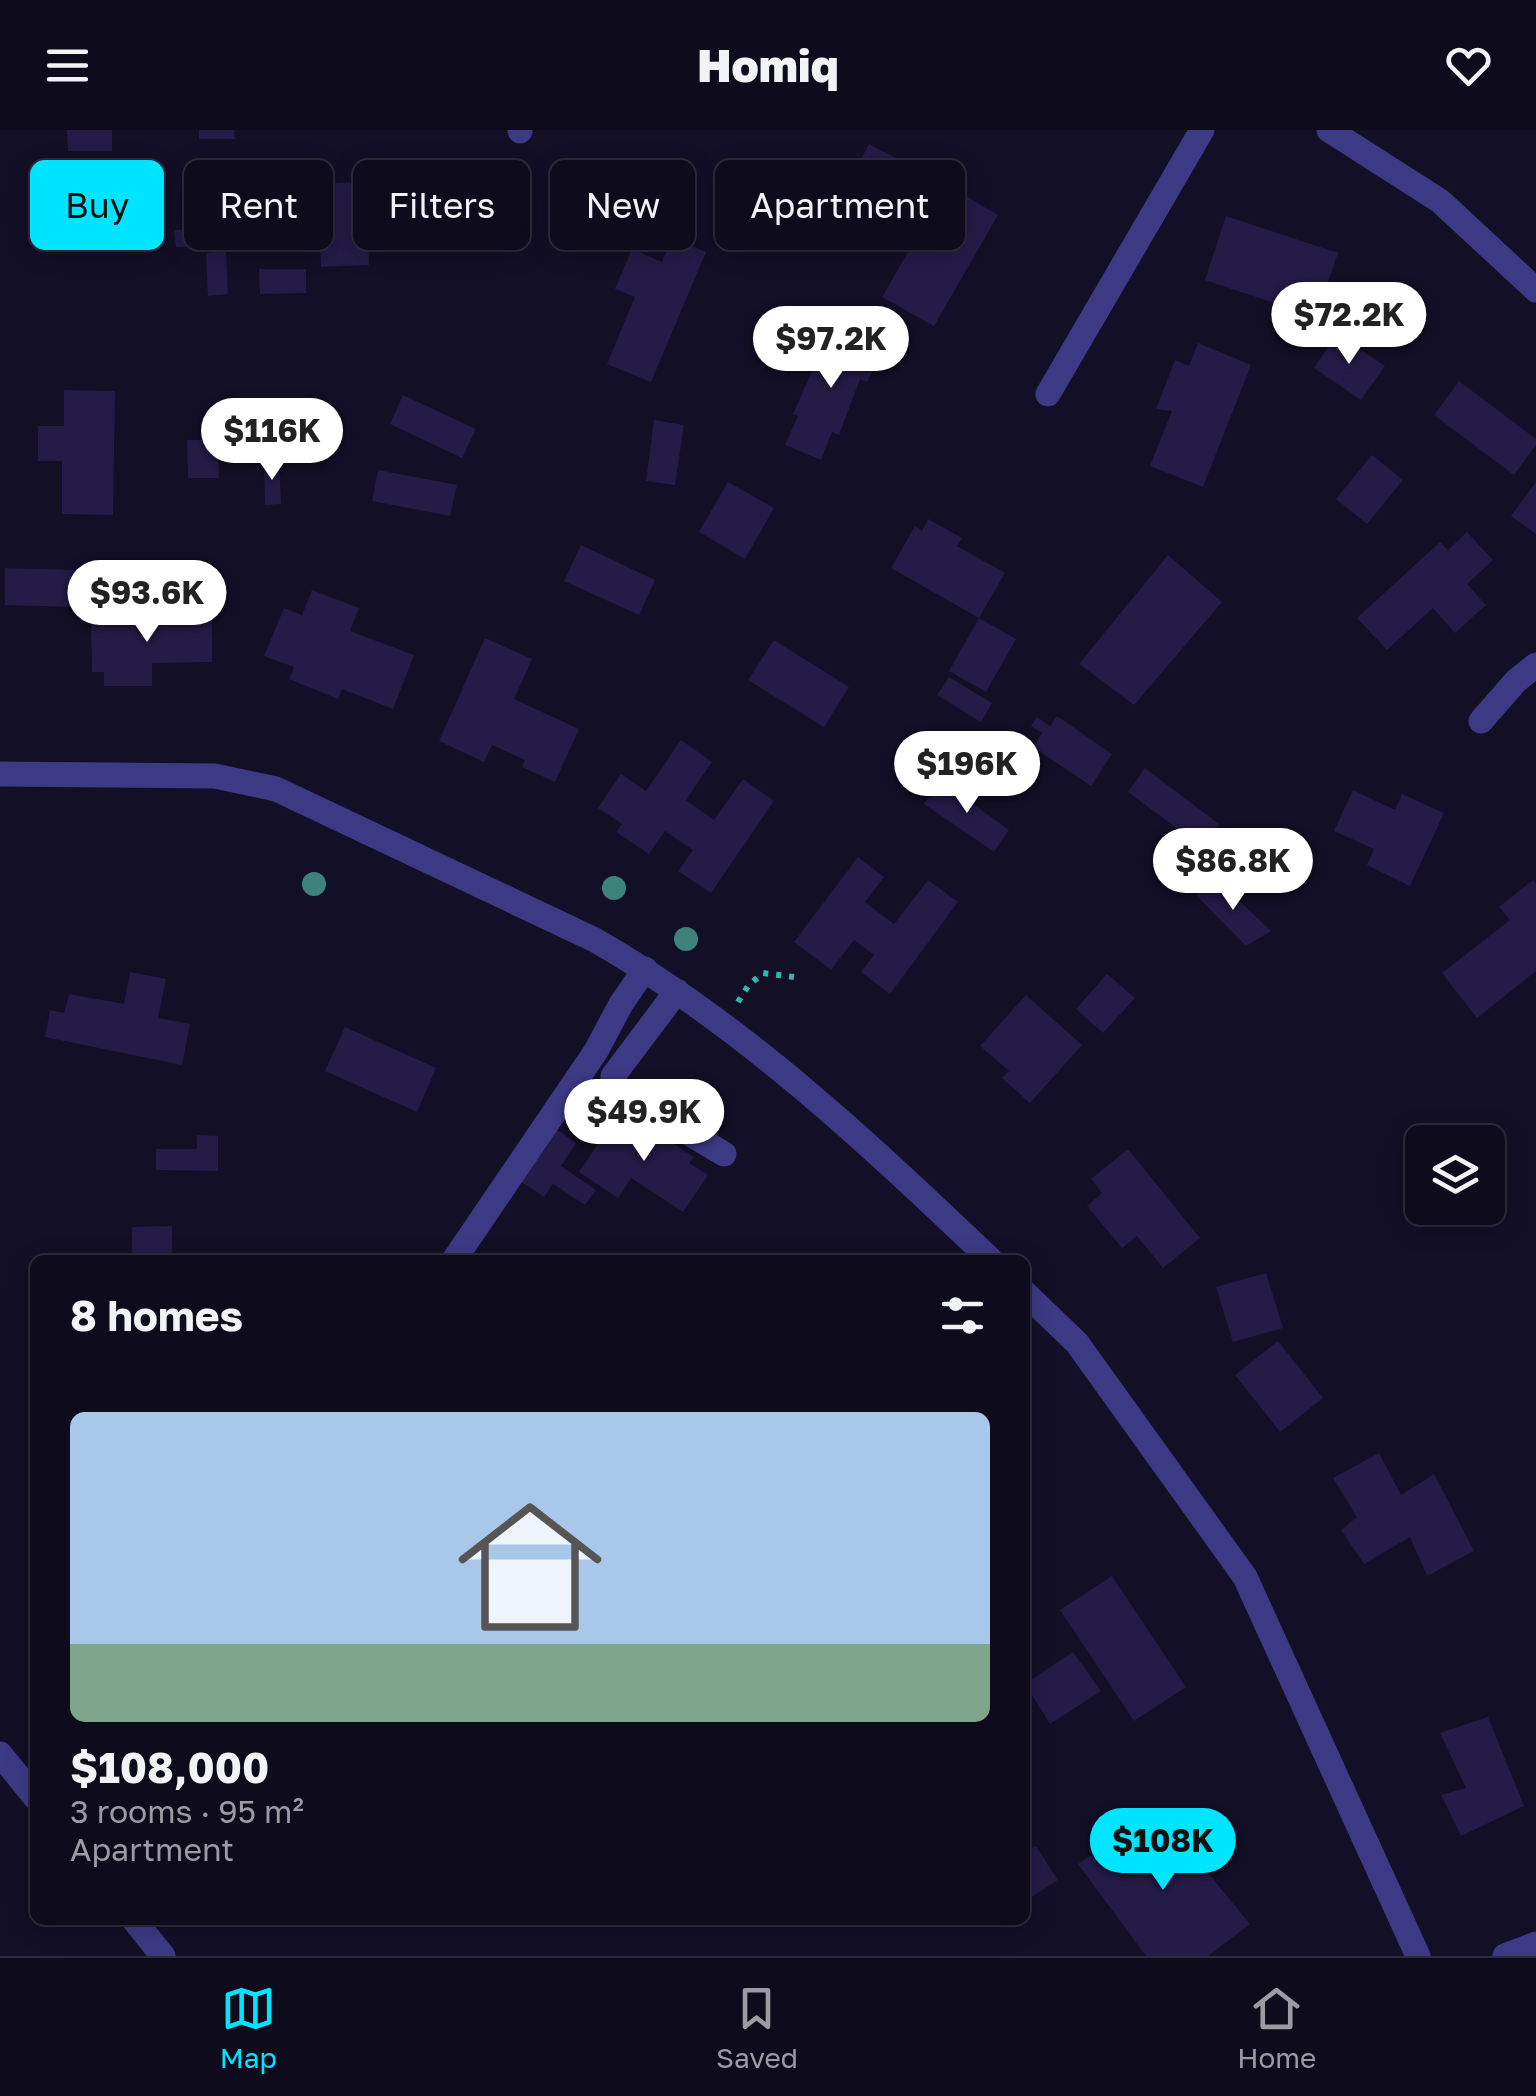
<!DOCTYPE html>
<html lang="en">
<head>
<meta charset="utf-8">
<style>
  :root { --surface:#0e0b1c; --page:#171425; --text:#f1f3f6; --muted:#9b9ba3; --line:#2e2b3b; --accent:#00e5ff }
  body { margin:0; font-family:"Golos Text",sans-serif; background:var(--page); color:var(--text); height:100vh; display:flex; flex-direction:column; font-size:38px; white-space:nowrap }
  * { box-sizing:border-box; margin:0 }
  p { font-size:32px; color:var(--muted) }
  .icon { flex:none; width:55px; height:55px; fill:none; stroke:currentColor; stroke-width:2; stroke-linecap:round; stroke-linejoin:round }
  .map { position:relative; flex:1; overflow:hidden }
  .side { position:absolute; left:30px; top:1125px; width:1000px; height:670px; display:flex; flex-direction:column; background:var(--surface); border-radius:15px; box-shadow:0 5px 25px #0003,0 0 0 2px var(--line) }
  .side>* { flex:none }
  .banner { position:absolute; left:30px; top:30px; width:1000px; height:90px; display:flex; gap:20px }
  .fabs { position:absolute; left:1405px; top:995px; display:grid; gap:20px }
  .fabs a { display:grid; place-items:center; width:100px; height:100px; border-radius:15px; background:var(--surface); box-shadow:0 5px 25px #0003,0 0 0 2px var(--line); font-size:50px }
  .price { position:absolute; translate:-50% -85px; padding:0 22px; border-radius:35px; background:#fff; color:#222; font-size:32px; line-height:65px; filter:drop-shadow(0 2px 5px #0008) }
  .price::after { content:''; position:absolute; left:50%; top:60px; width:30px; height:22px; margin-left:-15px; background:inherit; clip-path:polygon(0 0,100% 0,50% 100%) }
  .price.current { background:var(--accent); color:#111 }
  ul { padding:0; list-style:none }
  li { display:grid; align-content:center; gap:20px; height:530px; padding:0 40px }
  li+li { border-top:2px solid var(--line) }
  li span { display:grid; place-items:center; height:310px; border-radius:15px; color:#555 }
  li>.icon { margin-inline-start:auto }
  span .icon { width:180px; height:180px; fill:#fffc; stroke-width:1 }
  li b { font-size:42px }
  h2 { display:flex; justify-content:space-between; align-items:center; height:120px; padding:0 40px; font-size:42px }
  .pill { padding:0 35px; border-radius:15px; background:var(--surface); box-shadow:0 5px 25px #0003,0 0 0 2px var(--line); font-size:35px; line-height:90px }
  .pill.current { background:var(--accent); color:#111 }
  header { display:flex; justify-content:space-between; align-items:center; height:130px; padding:0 40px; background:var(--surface); font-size:45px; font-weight:800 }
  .tab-bar { display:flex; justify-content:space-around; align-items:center; height:140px; border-top:2px solid var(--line); background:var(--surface); font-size:28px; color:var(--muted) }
  .tab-bar a { display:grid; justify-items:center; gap:5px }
  .tab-bar .current { color:var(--accent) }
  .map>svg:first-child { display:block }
</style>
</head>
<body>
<header><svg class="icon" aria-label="menu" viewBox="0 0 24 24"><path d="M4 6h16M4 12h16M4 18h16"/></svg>Homiq<svg class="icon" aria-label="heart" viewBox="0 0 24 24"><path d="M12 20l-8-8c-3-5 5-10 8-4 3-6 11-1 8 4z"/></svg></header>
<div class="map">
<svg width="1536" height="1826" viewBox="0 0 1536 1826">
  <rect width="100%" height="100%" fill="#130f26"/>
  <path fill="#241b47" d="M67 0H112V21H68Z
    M199 0H234L235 9H199Z
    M869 14 905 33 875 89 840 70Z
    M384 51 386 90 368 91 369 135 321 137 317 54Z
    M226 53 229 116 198 118 196 54Z
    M947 55 998 85 934 196 882 167Z
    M264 59H292L294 117H266Z
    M1226 86 1338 123 1316 187 1205 150Z
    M174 100H191L192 117H176Z
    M672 107 706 122 651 252 607 234 635 167 615 159 632 119 662 132Z
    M226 121 228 164 208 166 206 123Z
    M259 139H306V163L260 164Z
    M837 196 883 223 867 252 860 249 839 305 832 302 821 330 785 315 798 286 793 284 821 221Z
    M1337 204 1385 236 1361 270 1314 238Z
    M1198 213 1251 235 1203 357 1150 336 1172 281 1156 279 1175 230 1189 236Z
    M1459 251 1536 309V315L1514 345 1434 285Z
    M64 260 115 261 113 385 62 384V331H38V296H64Z
    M403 265 476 299 462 328 390 294Z
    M654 290 684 295 675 355 646 351Z
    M187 310H218L219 348H188Z
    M1372 325 1403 350 1367 394 1336 369Z
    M279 331 281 374 265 375 264 332Z
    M378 340 457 355 450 386 372 371Z
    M728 352 774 378 745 429 699 402Z
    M1536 352V404L1511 386Z
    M928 389 962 408 957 416 1005 443 979 488 891 438 915 396 922 401Z
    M1467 402 1493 430 1467 454 1486 475 1455 503 1433 478 1387 520 1357 488 1440 412 1448 420Z
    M581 415 655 450 639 485 564 451Z
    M1168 425 1222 472 1134 575 1079 534Z
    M5 438 77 440 76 477 5 475Z
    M312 460 359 478 350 501 414 525 393 579 342 559 338 569 289 549 294 537 264 526 284 478 302 485Z
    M91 485H212V532L152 533V556H104V542H92Z
    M979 488 1016 509 986 562 949 541Z
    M485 508 532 529 514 569 579 599 555 652 522 637 525 630 492 615 484 632 439 611Z
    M774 510 849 557 824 597 748 550Z
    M949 547 992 573 981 592 937 565Z
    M1057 586 1112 624 1091 656 1033 617 1042 603 1031 596 1037 587 1050 596Z
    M681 610 712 632 686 670 714 690 743 649 774 671 711 763 678 741 693 720 665 701 649 724 616 702 622 694 598 678 621 644 646 661Z
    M1145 638 1219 694 1202 717 1128 662Z
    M941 651 1009 700 994 722 924 674Z
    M1353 660 1395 680 1402 664 1444 683 1410 756 1367 735 1374 719 1334 701Z
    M858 727 884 747 865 772 894 794 928 750 958 772 890 864 861 842 874 825 854 810 831 840 794 812Z
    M1215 748 1271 801 1246 816 1196 765Z
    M1533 750 1536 754V841L1477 888 1442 843 1510 790 1499 777Z
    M130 842 166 849 158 888 190 894 182 935 45 907 50 880 64 883 69 864 124 874Z
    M1107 844 1135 868 1103 903 1076 879Z
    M1026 865 1082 915 1030 973 1002 948 1009 941 980 916Z
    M345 897 436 938 417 982 325 941Z
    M627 983 694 1027 689 1033 708 1045 683 1082 631 1048 618 1068 579 1042 604 1005 610 1009Z
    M549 994 576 1013 561 1036 596 1060 585 1075 553 1054 544 1067 513 1046Z
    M197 1005 218 1006V1041L156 1040V1019H197Z
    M1128 1019 1200 1108 1163 1138 1137 1106 1122 1118 1087 1076 1102 1063 1091 1049Z
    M172 1096V1130H132V1097Z
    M1266 1143 1283 1198 1233 1212 1216 1157Z
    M1278 1211 1323 1268 1280 1302 1235 1245Z
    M1379 1323 1401 1365 1434 1344 1474 1421 1427 1446 1410 1407 1364 1434 1341 1400 1357 1387 1333 1348Z
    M1112 1446 1186 1557 1134 1591 1060 1480Z
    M1073 1522 1101 1561 1050 1594 1025 1554Z
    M1488 1587 1524 1676 1461 1706 1441 1665 1466 1658 1440 1603Z
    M1158 1682 1250 1794 1208 1826H1146L1078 1734Z
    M1036 1716 1058 1750 1025 1771V1723Z"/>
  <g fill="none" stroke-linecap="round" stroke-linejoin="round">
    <path stroke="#2fb8b0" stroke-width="6" stroke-dasharray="5 8" stroke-linecap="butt" d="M738 872 748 856 763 843 794 847"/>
    <path stroke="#3d3a85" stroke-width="25" d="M1329 0 1440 71 1536 160
      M520 1V0
      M1048 264 1202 0
      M1481 591 1516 551 1536 535
      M0 644 215 646 276 659 595 810C743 895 868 1013 991 1130
      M677 861 613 946V958L724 1024
      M454 1130 596 921 621 874 645 839
      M1025 1163 1077 1213 1245 1447 1418 1826
      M0 1624 35 1667
      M134 1790 163 1826
      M1505 1826 1536 1814"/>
  </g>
  <g fill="#3d827b">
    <circle cx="314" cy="754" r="12"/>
    <circle cx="614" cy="758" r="12"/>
    <circle cx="686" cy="809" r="12"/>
  </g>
</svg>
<div class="fabs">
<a><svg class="icon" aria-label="layers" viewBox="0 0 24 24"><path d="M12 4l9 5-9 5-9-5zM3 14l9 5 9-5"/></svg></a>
</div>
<b class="price" style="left:1349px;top:237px">$72.2K</b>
<b class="price" style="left:831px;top:261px">$97.2K</b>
<b class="price" style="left:272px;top:353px">$116K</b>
<b class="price" style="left:147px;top:515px">$93.6K</b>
<b class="price" style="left:967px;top:686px">$196K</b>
<b class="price" style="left:1233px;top:783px">$86.8K</b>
<b class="price" style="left:644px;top:1034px">$49.9K</b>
<b class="price current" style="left:1163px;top:1763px">$108K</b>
<div class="banner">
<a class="pill current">Buy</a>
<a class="pill">Rent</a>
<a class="pill">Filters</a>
<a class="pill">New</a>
<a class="pill">Apartment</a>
</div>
<section class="side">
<h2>8 homes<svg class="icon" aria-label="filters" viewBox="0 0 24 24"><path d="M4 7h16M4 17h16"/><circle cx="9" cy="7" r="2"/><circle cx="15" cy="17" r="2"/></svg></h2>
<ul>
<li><span style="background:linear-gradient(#a9c7e8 75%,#7fa58c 0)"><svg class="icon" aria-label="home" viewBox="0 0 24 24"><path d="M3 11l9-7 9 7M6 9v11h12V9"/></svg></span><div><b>$108,000</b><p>3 rooms · 95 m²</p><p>Apartment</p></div></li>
</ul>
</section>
</div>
<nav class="tab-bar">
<a class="current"><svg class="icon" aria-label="map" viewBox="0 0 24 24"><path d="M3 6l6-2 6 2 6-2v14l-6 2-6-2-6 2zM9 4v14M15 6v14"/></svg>Map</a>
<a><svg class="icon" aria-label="saved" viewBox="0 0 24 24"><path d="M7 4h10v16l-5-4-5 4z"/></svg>Saved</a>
<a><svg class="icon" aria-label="home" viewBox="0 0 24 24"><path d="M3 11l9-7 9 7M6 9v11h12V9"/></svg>Home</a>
</nav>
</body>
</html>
